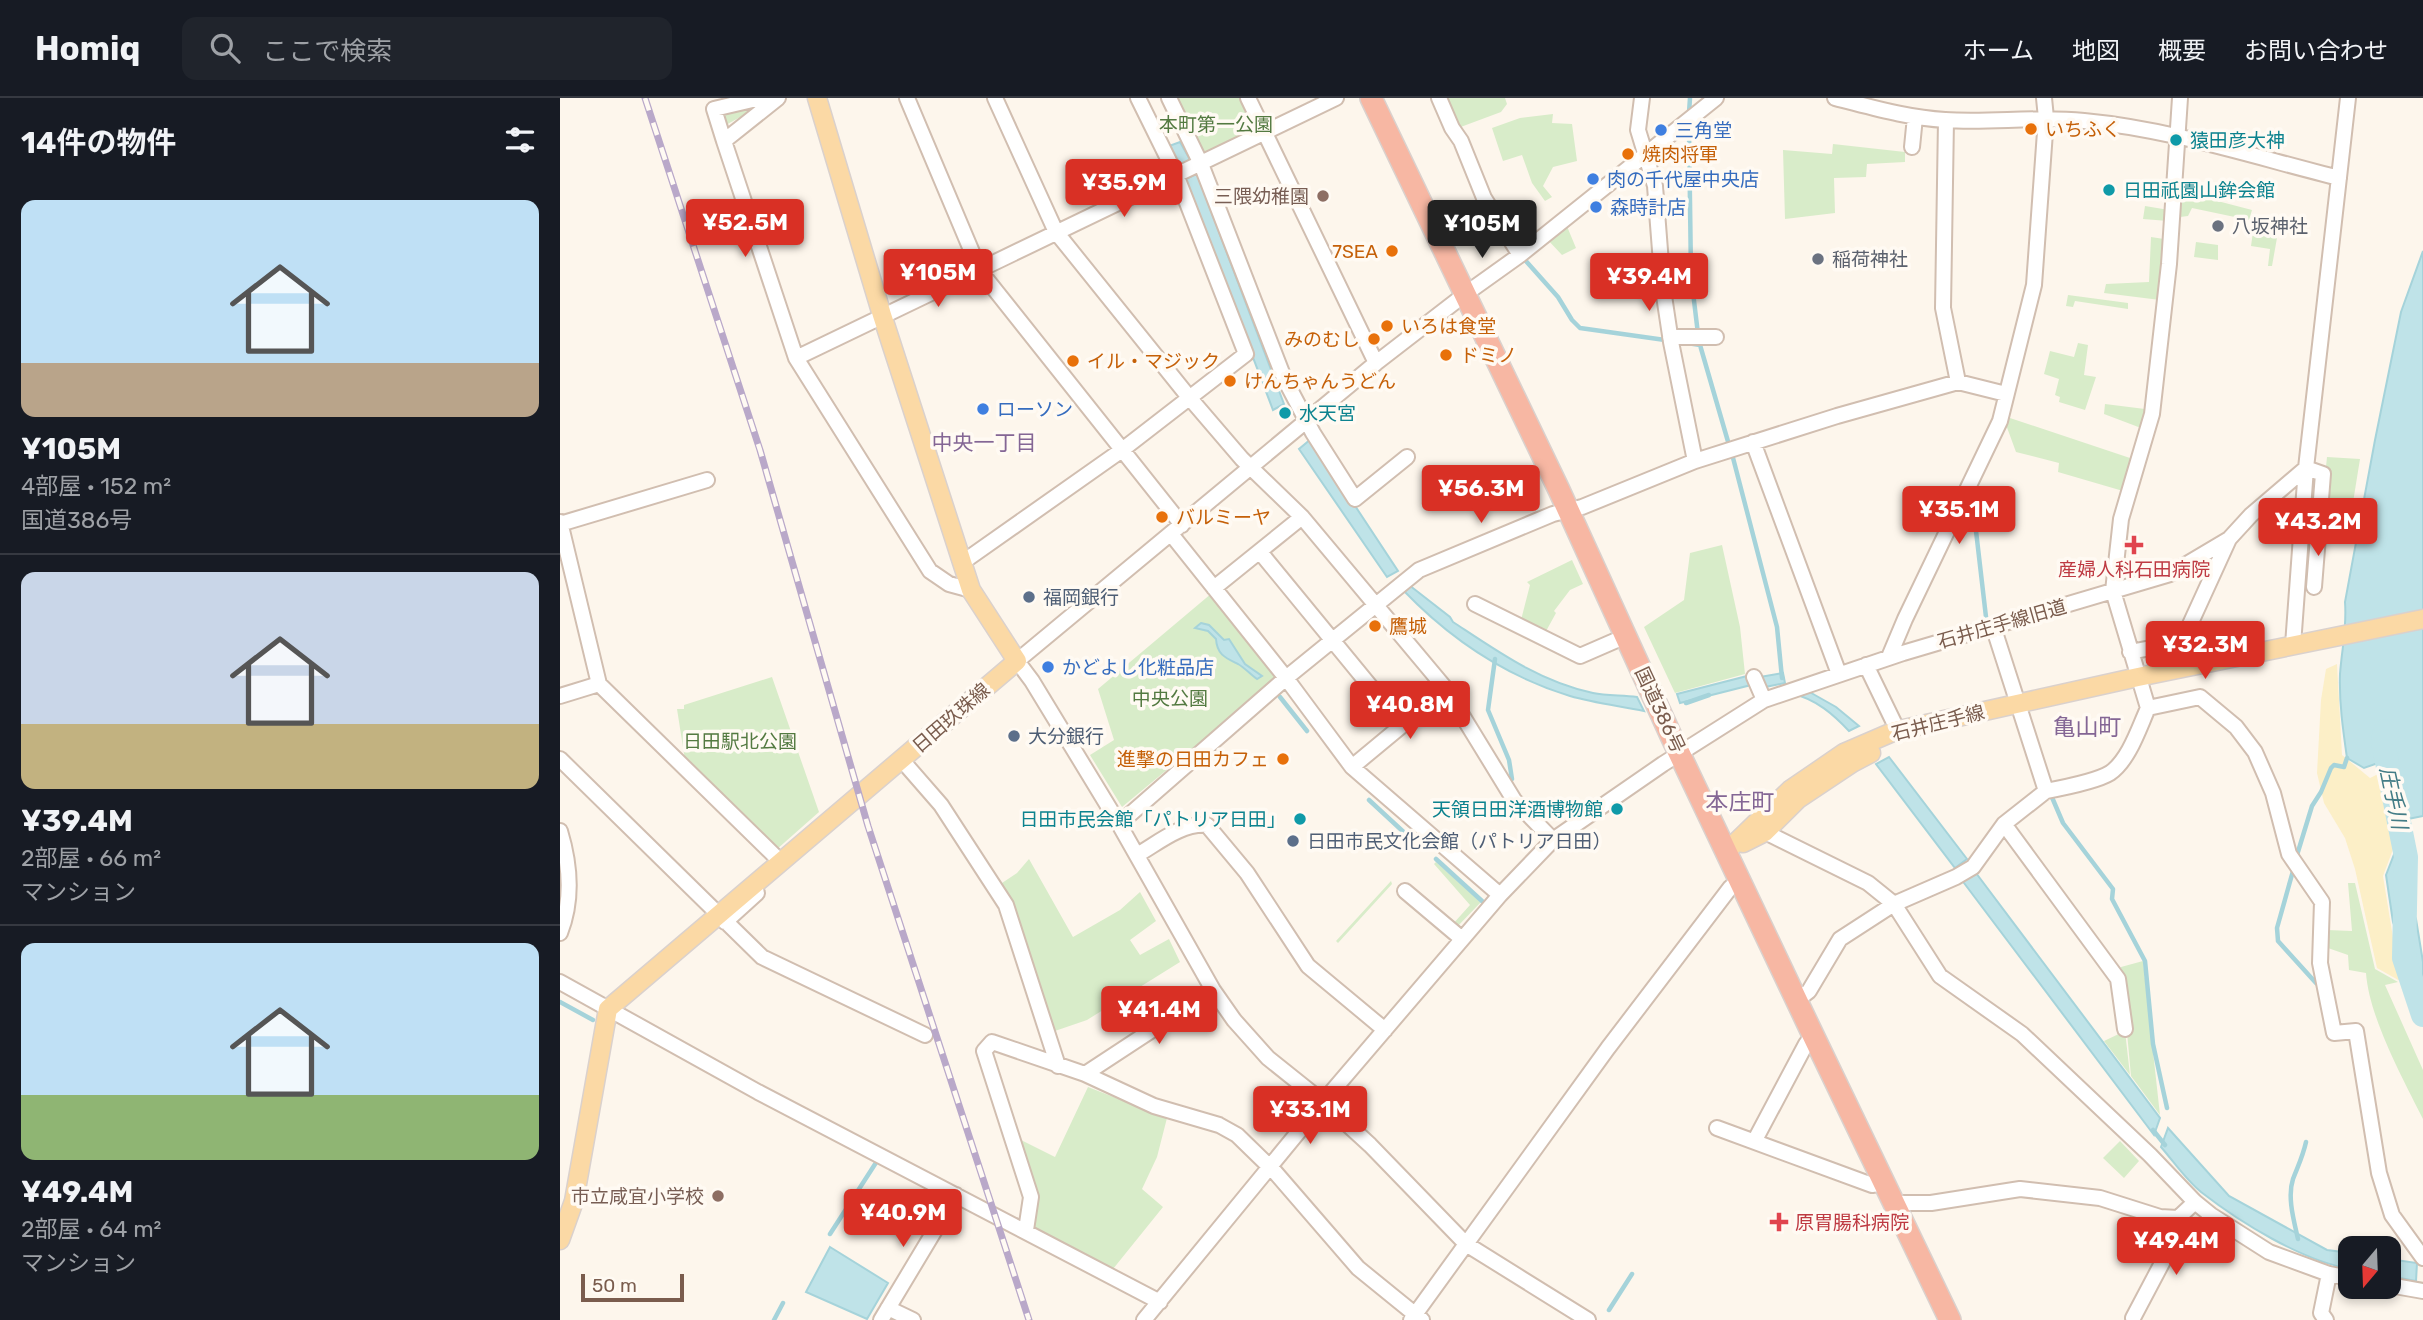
<!DOCTYPE html>
<html lang="ja">
<head>
<meta charset="utf-8">
<style>
  :root { --surface:#171b24; --page:#20242c; --text:#f1f3f6; --muted:#9ea1a6; --line:#363941; --accent:#d93025 }
  body { margin:0; font-family:Rubik,"Noto Sans JP",sans-serif; background:var(--page); color:var(--text); height:100vh; display:flex; flex-direction:column; font-size:26px; white-space:nowrap }
  * { box-sizing:border-box; margin:0 }
  p { font-size:23px; color:var(--muted) }
  .icon { flex:none; width:38px; height:38px; fill:none; stroke:currentColor; stroke-width:2; stroke-linecap:round; stroke-linejoin:round }
  .map { position:relative; flex:1; overflow:hidden }
  .sheet { display:flex; flex-direction:column; background:var(--surface); width:560px }
  .sheet>* { flex:none }
  .needle { width:46px; rotate:199deg }
  .tools { position:absolute; left:1778px; top:1138px; display:grid; gap:14px }
  .tools a { display:grid; place-items:center; width:63px; height:63px; border-radius:14px; background:var(--surface); box-shadow:0 4px 10px #0003; font-size:35px }
  .scale { position:absolute; left:21px; bottom:18px; width:103px; box-sizing:border-box; padding-left:7px; border:4px solid #7a5c4d; border-top:0; font-size:19px; line-height:24px; white-space:nowrap; color:#7a5c4d; -webkit-text-stroke:5px #fffaf3; paint-order:stroke }
  .price { position:absolute; translate:-50% -60px; padding:0 16px; border-radius:7px; background:var(--accent); color:#fff; font-size:23px; line-height:46px; filter:drop-shadow(0 2px 4px #0008) }
  .price::after { content:''; position:absolute; left:50%; top:42px; width:21px; height:16px; margin-left:-10px; background:inherit; clip-path:polygon(0 0,100% 0,50% 100%) }
  .price.selected { background:#222; color:#fff }
  ul { padding:0; list-style:none }
  li { display:grid; align-content:center; gap:14px; height:371px; padding:0 21px }
  li+li { border-top:2px solid var(--line) }
  li span { display:grid; place-items:center; height:217px; border-radius:14px; color:#555 }
  li>.icon { margin-inline-start:auto }
  span .icon { width:126px; height:126px; fill:#fffc; stroke-width:1 }
  li b { font-size:30px }
  h2 { display:flex; justify-content:space-between; align-items:center; height:84px; padding:0 21px; font-size:30px }
  header { display:flex; align-items:center; gap:42px; box-sizing:border-box; height:98px; padding:0 35px; background:var(--surface); border-bottom:2px solid var(--line) }
  header strong { font-size:33px }
  nav { display:flex; gap:38px; margin-inline-start:auto; font-size:24px }
  .search { width:490px; height:63px; background:var(--page); display:flex; align-items:center; gap:18px; box-sizing:border-box; padding:0 24px; border-radius:14px; color:var(--muted); font-size:26px }
  main { display:flex; flex:1; min-height:0 }
  .map>svg:first-child { display:block }
</style>
</head>
<body>
<header>
<strong>Homiq</strong>
<div class="search"><svg class="icon" aria-label="search" viewBox="0 0 24 24"><circle cx="10" cy="10" r="6"/><path d="M15 15l6 6"/></svg>ここで検索</div>
<nav><a>ホーム</a><a>地図</a><a>概要</a><a>お問い合わせ</a></nav>
</header>
<main>
<section class="sheet">
<h2>14件の物件<svg class="icon" aria-label="filters" viewBox="0 0 24 24"><path d="M4 7h16M4 17h16"/><circle cx="9" cy="7" r="2"/><circle cx="15" cy="17" r="2"/></svg></h2>
<ul>
<li><span style="background:linear-gradient(#bfe0f5 75%,#b9a48a 0)"><svg class="icon" aria-label="home" viewBox="0 0 24 24"><path d="M3 11l9-7 9 7M6 9v11h12V9"/></svg></span><div><b>¥105M</b><p>4部屋 · 152 m²</p><p>国道386号</p></div></li>
<li><span style="background:linear-gradient(#c9d6e8 70%,#c2b280 0)"><svg class="icon" aria-label="home" viewBox="0 0 24 24"><path d="M3 11l9-7 9 7M6 9v11h12V9"/></svg></span><div><b>¥39.4M</b><p>2部屋 · 66 m²</p><p>マンション</p></div></li>
<li><span style="background:linear-gradient(#bfe0f5 70%,#8fb573 0)"><svg class="icon" aria-label="home" viewBox="0 0 24 24"><path d="M3 11l9-7 9 7M6 9v11h12V9"/></svg></span><div><b>¥49.4M</b><p>2部屋 · 64 m²</p><p>マンション</p></div></li>
</ul>
</section>
<div class="map">
<svg width="1863" height="1222" viewBox="0 0 1863 1222">
  <rect width="100%" height="100%" fill="#fdf6ec"/>
  <path fill="#d8ecc9" d="M615 0H681L699 36 644 58Z
    M884 0H945L947 6 941 14 898 30Z
    M198 4 204 6 164 28 161 17Z
    M993 16 992 25 1012 26 1017 63 993 69 983 88 992 99 985 103 972 85 962 57 943 63 932 30 960 20Z
    M1273 46 1345 54V64L1307 66 1306 79 1274 80 1275 115 1225 121 1223 52 1272 56Z
    M1623 94 1692 112 1689 122 1632 110 1628 118 1620 119Z
    M1585 108 1609 112 1608 123 1583 121Z
    M1695 120 1720 123 1712 168H1708L1710 151 1691 148Z
    M1006 126 1016 150 1002 157 986 140Z
    M1591 139 1604 141 1600 202 1544 195 1546 186 1589 184Z
    M1636 144 1658 147V162L1634 159Z
    M1508 197 1568 205V211L1515 203 1513 209 1506 208Z
    M1518 245 1528 247 1524 277 1536 279 1525 312 1499 304 1500 299 1495 297 1499 281 1484 276 1490 253 1514 259Z
    M1545 306 1585 311 1581 330 1544 316Z
    M1447 319 1570 360 1563 393 1498 374 1499 365 1456 354 1445 324Z
    M1767 359 1800 361 1790 423 1761 418Z
    M1162 447 1180 529 1185 576 1115 595 1084 529 1124 502 1130 455Z
    M1012 462 1023 486 1010 492 994 513 996 515 985 535 961 522 970 487 967 484Z
    M652 495 719 579 562 709 530 657 554 642 538 591Z
    M212 579 259 714 216 752 125 662 117 611H124V607Z
    M469 761 513 839 560 812 580 794 596 823 570 842 580 857 609 841 620 864 527 922 492 934 439 787 457 775Z
    M876 764 921 804 896 830 892 827 910 807 874 766Z
    M831 783 832 786 778 845 776 843Z
    M1788 785H1795L1815 871 1838 884 1825 887 1863 972V1021C1843 981 1809 919 1806 875L1789 872 1788 857 1768 850 1767 832 1792 833Z
    M1583 863 1600 1017 1571 978 1561 869Z
    M1565 933 1570 977 1544 943Z
    M528 989 607 1020 597 1059 582 1091 603 1109 553 1171 473 1131 455 1039 495 1059Z
    M1560 1043 1579 1063 1564 1080 1543 1060Z"/>
  <path fill="#fcefc7" d="M1777 566 1782 657 1810 680 1824 673 1838 738 1823 778 1840 883 1817 870 1795 771 1785 740 1764 705 1757 675 1761 602 1766 571Z"/>
  <path fill="#bfe3e8" stroke="#a5d3da" stroke-width="2" d="M620 44 633 67 620 71 609 48Z
    M637 76 724 306 713 312 625 81Z
    M1863 153V718L1843 722V703L1833 667 1818 665 1804 670 1787 660C1783 632 1779 604 1780 576 1782 549 1787 531 1785 504L1815 342 1841 214Z
    M751 341 838 473 827 479 739 351Z
    M849 487 890 519 893 524C937 553 980 584 1033 595 1047 598 1062 597 1077 599L1084 613C1060 608 1034 605 1010 598 945 578 890 541 843 492Z
    M641 525 649 527 664 542 669 541 685 566 702 578 697 581C691 577 685 570 678 566 666 560 657 557 656 541L648 533 635 530Z
    M1223 575 1225 585 1205 589 1200 579Z
    M1191 577 1195 586 1120 605 1117 596Z
    M1246 592 1276 609 1299 628 1289 633C1274 617 1256 601 1233 596Z
    M1329 659 1407 761 1395 770 1316 666Z
    M1838 746 1852 766 1841 786 1856 821 1863 864V906L1833 824 1826 777Z
    M1413 771 1600 1020 1594 1037 1401 781Z
    M1608 1030 1669 1098 1767 1152 1790 1155V1171C1741 1162 1681 1125 1641 1094 1626 1082 1614 1064 1601 1049Z
    M270 1149 328 1185 307 1221 246 1194Z
    M1829 1161 1857 1165 1856 1183 1829 1178Z"/>
  <g fill="none" stroke-linecap="round" stroke-linejoin="round">
    <path stroke="#a5d3da" stroke-width="4.5" d="M1129 15 1130 0
      M1129 32 1131 176
      M965 162 998 199 1012 222 1020 230 1105 242
      M1132 186 1138 236
      M1127 245 1140 247 1169 347
      M1172 356 1217 529 1222 580
      M1413 407 1426 519
      M935 561 928 612 949 662 952 681
      M720 599 747 633
      M1126 605 1149 597
      M1491 697 1503 725 1553 791 1552 801 1585 863 1593 946 1607 1010
      M809 702 849 739
      M1737 757 1752 708 1761 694 1771 670 1774 667 1784 669 1787 660
      M876 761 922 803
      M1733 773 1717 830 1718 843 1756 885
      M0 904 33 922
      M1593 1032 1605 1047
      M270 1136 319 1060
      M1738 1141C1734 1123 1727 1099 1733 1081 1738 1068 1743 1058 1746 1044
      M1049 1212 1072 1176
      M214 1222 223 1205"/>
    <path stroke="#bfe3e8" stroke-width="24" d="M1825 633 1823 644 1846 759 1844 860 1863 917"/>
    <defs>
      <path id="minor" d="M201 0 154 11 164 43 218 0
        M347 0 420 173 622 427
        M435 0 496 134 628 298 682 361 742 419 886 591 954 702 993 742
        M609 0 641 66 724 280 753 335 795 401 847 359
        M688 0 816 265
        M879 0 892 30 901 43 924 100 960 157
        M1082 0 1078 32 1095 88 1103 191 1111 244 1135 363
        M1275 0C1311 9 1347 20 1385 22 1431 25 1477 18 1524 23 1610 31 1695 59 1779 80
        M1620 0 1609 166 1592 316 1561 421 1553 493 1588 610 1640 599 1676 629 1695 654 1713 695 1729 756 1762 804 1760 865 1774 935 1796 933 1819 1075 1832 1117 1863 1160
        M1386 22 1383 210 1398 284
        M164 43 236 260 370 473 389 486 411 492
        M1352 49 1355 19
        M1110 239H1156
        M236 260 776 0
        M1193 344 1279 576
        M1746 370 1763 376 1754 489
        M0 424 39 586 220 763
        M0 426 147 382
        M611 436 726 580 792 669 940 797
        M700 454 842 627
        M403 464 562 352 686 256 617 79 578 0
        M654 490 742 419
        M915 506 1020 558 1066 538
        M1733 547 1746 370 1788 0
        M1570 554 1622 544 1669 441
        M1329 559 1345 521 1440 323 1474 187 1486 20 1484 0
        M1306 567 1338 633
        M1194 579 1204 602
        M0 598 39 586
        M0 661 202 859 365 937
        M347 668 381 707 446 807 498 968
        M792 669 886 591
        M1486 693C1502 690 1537 683 1550 675 1569 662 1579 630 1588 610
        M559 726 726 580 859 472 993 416 1022 409 1135 363 1277 318 1398 284 1446 296
        M1444 726 1558 881 1565 931
        M0 733C10 766 13 802 0 835
        M1205 734 1308 785 1334 806 1380 878 1462 936 1590 1057 1635 1104 1651 1117 1709 1154 1769 1176 1790 1180
        M577 757C598 745 621 725 647 727L687 775 748 868 825 932
        M845 793 902 841
        M165 824 197 795
        M0 884 198 994 600 1204
        M1236 903 1249 893 1280 841 1334 806 1396 779 1413 769 1444 726 1486 693 1433 528
        M525 976 653 892
        M1157 1030 1312 1087 1324 1085
        M1195 1042 1246 946 1253 937
        M1335 1105H1371L1460 1091 1540 1100 1600 1119 1618 1120 1635 1104
        M466 1132 471 1099 424 953 432 944 525 976 594 1008 659 1027 677 1037 715 1074 798 1170 862 1222
        M1829 1187 1863 1193
        M328 1210 353 1222
        M1573 1220 1611 1148 1618 1120
        M321 1222 396 1097
        M584 1222 763 1004 940 797 993 742 1103 666 1204 602 1343 555 1610 476 1669 441 1691 417 1746 370
        M851 1222 1048 950 1170 790 1180 781
        M1028 1222 906 1146 810 1047 763 1004 708 960 674 922 653 892 559 726 472 583 457 563 816 265 904 197 960 157 1156 0
        M1766 1222 1761 1215 1769 1176"/>
      <path id="major" d="M1183 745 1205 734 1238 701 1292 665 1311 655
        M1166 754 1230 692 1284 655 1335 633 1578 579 1863 521
        M0 1142 14 1103 48 911 457 563 411 492 322 217 257 0"/>
      <path id="highway" d="M811 0 999 392 1112 640 1253 937 1390 1222"/>
    </defs>
    <use href="#minor" stroke="#d1beb0" stroke-width="18"/>
    <use href="#major" stroke="#dad1cd" stroke-width="21"/>
    <use href="#highway" stroke="#dad1cd" stroke-width="24"/>
    <use href="#minor" stroke="#fff" stroke-width="14"/>
    <use href="#major" stroke="#fbd9a5" stroke-width="18"/>
    <use href="#highway" stroke="#f7b7a3" stroke-width="21"/>
    <defs>
      <path id="rail" d="M85 0 200 352 308 728 469 1222"/>
    </defs>
    <use href="#rail" stroke="#b9a8c9" stroke-width="7"/>
    <use href="#rail" stroke="#fffaf3" stroke-width="4.5" stroke-dasharray="13" stroke-linecap="butt"/>
  </g>
  <g fill="#e8710a" stroke="#fffaf3" stroke-width="2.5">
    <circle cx="1471" cy="31" r="7"/>
    <circle cx="1068" cy="56" r="7"/>
    <circle cx="832" cy="153" r="7"/>
    <circle cx="827" cy="228" r="7"/>
    <circle cx="814" cy="241" r="7"/>
    <circle cx="886" cy="257" r="7"/>
    <circle cx="513" cy="263" r="7"/>
    <circle cx="670" cy="283" r="7"/>
    <circle cx="602" cy="419" r="7"/>
    <circle cx="815" cy="528" r="7"/>
    <circle cx="723" cy="661" r="7"/>
  </g>
  <g fill="#3f7fe0" stroke="#fffaf3" stroke-width="2.5">
    <circle cx="1101" cy="32" r="7"/>
    <circle cx="1033" cy="81" r="7"/>
    <circle cx="1036" cy="109" r="7"/>
    <circle cx="423" cy="311" r="7"/>
    <circle cx="488" cy="569" r="7"/>
  </g>
  <g fill="#0f9aa8" stroke="#fffaf3" stroke-width="2.5">
    <circle cx="1616" cy="42" r="7"/>
    <circle cx="1549" cy="92" r="7"/>
    <circle cx="725" cy="315" r="7"/>
    <circle cx="1057" cy="711" r="7"/>
    <circle cx="740" cy="721" r="7"/>
  </g>
  <g fill="#8d6e63" stroke="#fffaf3" stroke-width="2.5">
    <circle cx="763" cy="98" r="7"/>
    <circle cx="158" cy="1098" r="7"/>
  </g>
  <g fill="#6b7280" stroke="#fffaf3" stroke-width="2.5">
    <circle cx="1658" cy="128" r="7"/>
    <circle cx="1258" cy="161" r="7"/>
  </g>
  <g fill="#e0444e" stroke="#fffaf3" stroke-width="2.5">
    <path d="M1570.5 436.5h7v7h7v7h-7v7h-7v-7h-7v-7h7z"/>
    <path d="M1215.5 1113.5h7v7h7v7h-7v7h-7v-7h-7v-7h7z"/>
  </g>
  <g fill="#5c6f8a" stroke="#fffaf3" stroke-width="2.5">
    <circle cx="469" cy="499" r="7"/>
    <circle cx="454" cy="638" r="7"/>
    <circle cx="733" cy="743" r="7"/>
  </g>
  <g text-anchor="middle" dominant-baseline="central" stroke-width="7" stroke-linejoin="round" paint-order="stroke">
    <g font-size="19" fill="#537a41" stroke="#fffaf3">
      <text x="656" y="26">本町第一公園</text>
      <text x="610" y="600">中央公園</text>
      <text x="180" y="643">日田駅北公園</text>
    </g>
    <g font-size="19" fill="#c56008" stroke="#fffaf3" text-anchor="start">
      <text x="1485" y="31">いちふく</text>
      <text x="1082" y="56">焼肉将軍</text>
      <text x="818" y="153" text-anchor="end">7SEA</text>
      <text x="841" y="228">いろは食堂</text>
      <text x="800" y="241" text-anchor="end">みのむし</text>
      <text x="900" y="257">ドミノ</text>
      <text x="527" y="263">イル・マジック</text>
      <text x="684" y="283">けんちゃんうどん</text>
      <text x="616" y="419">バルミーヤ</text>
      <text x="829" y="528">鷹城</text>
      <text x="709" y="661" text-anchor="end">進撃の日田カフェ</text>
    </g>
    <g font-size="19" fill="#366cbe" stroke="#fffaf3" text-anchor="start">
      <text x="1115" y="32">三角堂</text>
      <text x="1047" y="81">肉の千代屋中央店</text>
      <text x="1050" y="109">森時計店</text>
      <text x="437" y="311">ローソン</text>
      <text x="502" y="569">かどよし化粧品店</text>
    </g>
    <g font-size="19" fill="#0d838f" stroke="#fffaf3" text-anchor="start">
      <text x="1630" y="42">猿田彦大神</text>
      <text x="1563" y="92">日田祇園山鉾会館</text>
      <text x="739" y="315">水天宮</text>
      <text x="1043" y="711" text-anchor="end">天領日田洋酒博物館</text>
      <text x="726" y="721" text-anchor="end">日田市民会館「パトリア日田」</text>
    </g>
    <g font-size="19" fill="#785e54" stroke="#fffaf3" text-anchor="end">
      <text x="749" y="98">三隈幼稚園</text>
      <text x="144" y="1098">市立咸宜小学校</text>
    </g>
    <g font-size="19" fill="#5b616d" stroke="#fffaf3" text-anchor="start">
      <text x="1672" y="128">八坂神社</text>
      <text x="1272" y="161">稲荷神社</text>
    </g>
    <g font-size="19" fill="#be3a42" stroke="#fffaf3">
      <text x="1574" y="471">産婦人科石田病院</text>
      <text x="1235" y="1124" text-anchor="start">原胃腸科病院</text>
    </g>
    <g font-size="19" fill="#4e5e75" stroke="#fffaf3" text-anchor="start">
      <text x="483" y="499">福岡銀行</text>
      <text x="468" y="638">大分銀行</text>
      <text x="747" y="743">日田市民文化会館（パトリア日田）</text>
    </g>
    <g font-size="19" fill="#7a5c4d" stroke="#fffaf3">
      <text transform="translate(1442 526) rotate(-16)">石井庄手線旧道</text>
      <text transform="translate(1100 612) rotate(65)">国道386号</text>
      <text transform="translate(391 620) rotate(-41)">日田玖珠線</text>
      <text transform="translate(1378 625) rotate(-14)">石井庄手線</text>
    </g>
    <g font-size="21" fill="#846695" stroke="#fffaf3">
      <text x="424" y="344">中央一丁目</text>
    </g>
    <g font-size="21" font-style="italic" fill="#437c86" stroke="#fffaf3">
      <text transform="translate(1834 700) rotate(78)">庄手川</text>
    </g>
    <g font-size="23" fill="#846695" stroke="#fffaf3">
      <text x="1527" y="629">亀山町</text>
      <text x="1180" y="704">本庄町</text>
    </g>
  </g>
</svg>
<div class="tools">
<a><svg class="needle" viewBox="-14 -14 28 28"><path d="M0-13l5 13h-10z" fill="#e53935"/><path d="M0 13l5-13h-10z" fill="#9ea1a6"/></svg></a>
</div>
<div class="scale">50 m</div>
<b class="price" style="left:564px;top:121px">¥35.9M</b>
<b class="price" style="left:185px;top:161px">¥52.5M</b>
<b class="price selected" style="left:922px;top:162px">¥105M</b>
<b class="price" style="left:378px;top:211px">¥105M</b>
<b class="price" style="left:1089px;top:215px">¥39.4M</b>
<b class="price" style="left:921px;top:427px">¥56.3M</b>
<b class="price" style="left:1399px;top:448px">¥35.1M</b>
<b class="price" style="left:1758px;top:460px">¥43.2M</b>
<b class="price" style="left:1645px;top:583px">¥32.3M</b>
<b class="price" style="left:850px;top:643px">¥40.8M</b>
<b class="price" style="left:599px;top:948px">¥41.4M</b>
<b class="price" style="left:750px;top:1048px">¥33.1M</b>
<b class="price" style="left:343px;top:1151px">¥40.9M</b>
<b class="price" style="left:1616px;top:1179px">¥49.4M</b>
</div>
</main>
</body>
</html>
